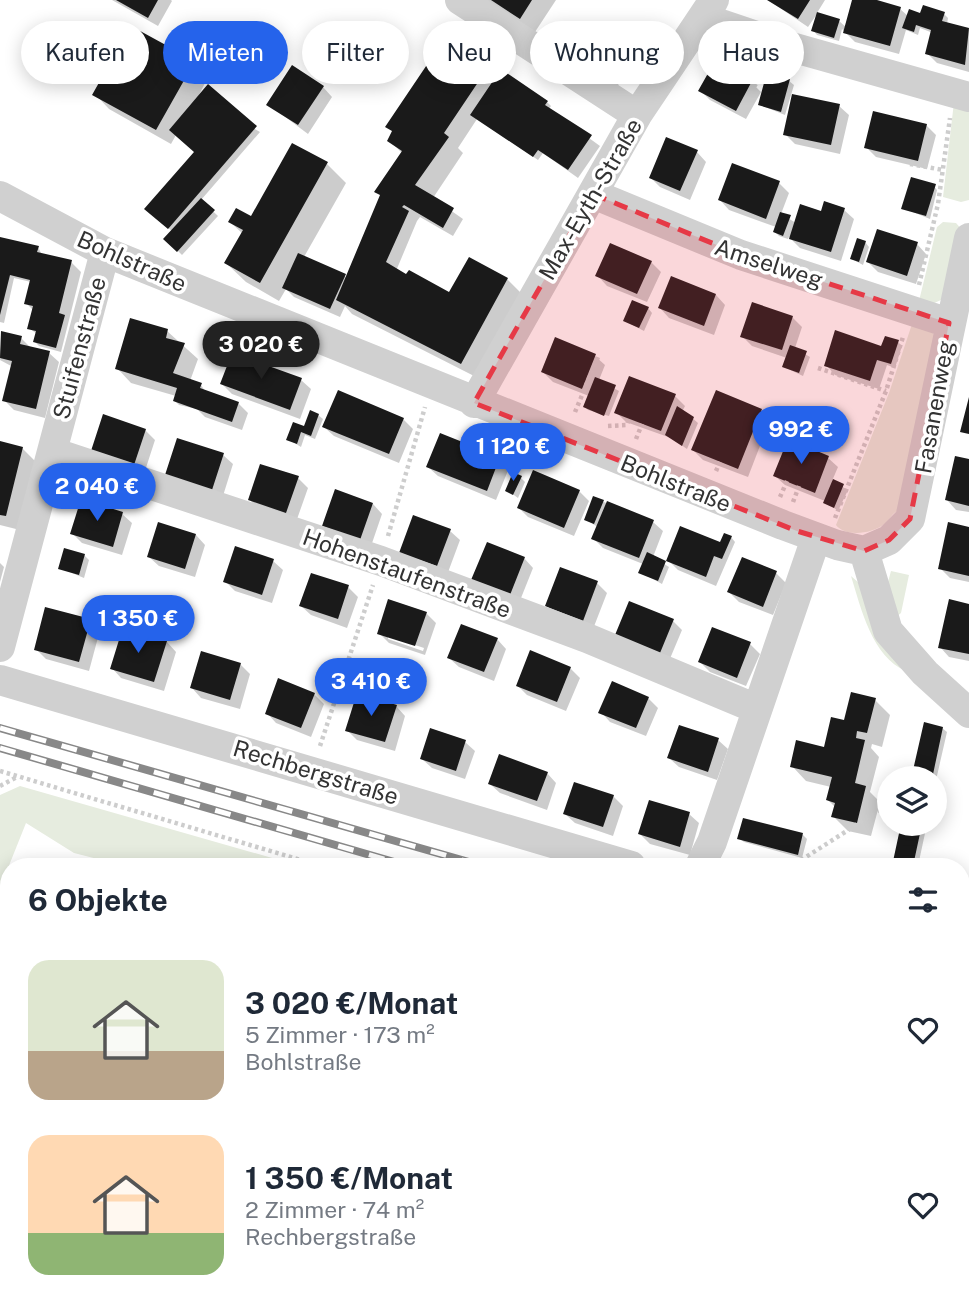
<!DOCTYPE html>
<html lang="de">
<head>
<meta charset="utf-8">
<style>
  :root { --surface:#fff; --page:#f2f2f3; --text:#1f2937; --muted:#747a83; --accent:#2563eb }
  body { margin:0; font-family:"Public Sans",sans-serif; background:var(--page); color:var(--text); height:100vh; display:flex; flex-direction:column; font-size:26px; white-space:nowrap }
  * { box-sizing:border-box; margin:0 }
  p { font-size:23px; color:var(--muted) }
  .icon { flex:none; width:38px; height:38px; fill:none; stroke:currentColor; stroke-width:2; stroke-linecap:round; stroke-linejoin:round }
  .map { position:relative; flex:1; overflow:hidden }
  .drawer { position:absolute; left:0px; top:858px; width:970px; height:450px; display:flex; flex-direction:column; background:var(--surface); border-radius:28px 28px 0 0; box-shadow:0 4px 18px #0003 }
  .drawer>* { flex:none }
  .guide { position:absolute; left:21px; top:21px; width:928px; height:63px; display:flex; gap:14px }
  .controls { position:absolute; left:877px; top:766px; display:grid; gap:14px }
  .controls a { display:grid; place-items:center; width:70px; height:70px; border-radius:50%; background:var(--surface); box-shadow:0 4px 18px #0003; font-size:35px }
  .price { position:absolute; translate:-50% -60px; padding:0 16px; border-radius:24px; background:var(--accent); color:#fff; font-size:23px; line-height:46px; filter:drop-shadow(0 2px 4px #0008) }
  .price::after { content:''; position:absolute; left:50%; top:42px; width:21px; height:16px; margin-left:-10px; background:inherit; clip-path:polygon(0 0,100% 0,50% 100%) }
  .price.active { background:#222; color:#fff }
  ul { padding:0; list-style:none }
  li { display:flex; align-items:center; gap:21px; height:175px; padding:0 28px }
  li span { display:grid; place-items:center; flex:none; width:196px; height:140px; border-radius:21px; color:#555 }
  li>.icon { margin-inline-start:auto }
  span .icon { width:84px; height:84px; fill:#fffc; stroke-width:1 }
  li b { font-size:30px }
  h2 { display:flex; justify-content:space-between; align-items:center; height:84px; padding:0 28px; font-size:30px }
  .tag { padding:0 24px; border-radius:32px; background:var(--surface); box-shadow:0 4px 18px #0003; font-size:24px; line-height:63px }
  .tag.active { background:var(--accent); color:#fff }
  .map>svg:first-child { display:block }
</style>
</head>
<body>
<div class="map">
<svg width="969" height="1307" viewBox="0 0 969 1307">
  <rect width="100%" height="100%" fill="#fff"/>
  <path fill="#e6ecdf" d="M954 102 969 105V200L961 202 943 197Z
    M943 222 956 223 964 232 943 299 930 305 919 301 937 227Z
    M913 321 931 330 935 336 900 510C891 513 891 519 883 525 871 534 845 537 836 525L889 393Z
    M891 571 909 575 901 613 896 617 888 582Z
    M851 576 859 583 906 671C872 657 861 608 851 576Z
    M20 786 300 866H125L74 853 26 823 0 888V795Z"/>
  <path fill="#0003" fill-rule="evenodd" d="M112 0H171L172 1 158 26Z
    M486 0H556L535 32Z
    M768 0H825L817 13 839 21 846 27 854 0H871L900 9 908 16 944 14 948 18 947 24 969 30V72L937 63 927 53 933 33 920 28 918 35 906 30 899 54 855 42 842 29 839 41 817 35 813 30 817 14 808 27Z
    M626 48 636 58 616 88 580 64Z
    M469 52 492 61 505 74 547 102 551 106 549 109 600 146 578 178 543 153 538 160 477 119 458 148 463 153 433 198 463 219 453 236 420 217 417 221 396 271 450 294 507 279 522 294 476 377 352 314 345 306 340 317 294 297 286 289 279 301 246 282 226 263 243 234 230 222 252 219 327 164 346 183 304 257 348 278 402 153 389 140Z
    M194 63 208 77 198 97 260 132 201 200 218 216 182 255 166 239 173 232 151 213 196 152 176 135 171 144 109 109 95 94Z
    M789 81 794 85 785 115 760 105Z
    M751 82 761 92 746 119 710 100 700 90Z
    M323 87 332 97 308 134 268 104Z
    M839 106 849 115 840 154 795 144 785 134Z
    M926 125 936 135 927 169 876 157 866 147Z
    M697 152 706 162 690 200 660 187 651 178Z
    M779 183 789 193 781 214 796 223 844 210 854 219 841 261 800 248 789 237 788 239 779 236 775 232 776 227 729 210 720 200Z
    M933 185 937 190 930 219 903 208Z
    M0 238 38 247 42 255 71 262 81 272 61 352 39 346 35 342 37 334 29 328 34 311 26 303 31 282 14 278 4 323 0 322Z
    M865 242 869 247 863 265 852 259Z
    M917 244 926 254 916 284 878 272 868 262Z
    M651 262 661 272 647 302 607 286 598 276Z
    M716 295 725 305 714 335 669 318 660 308Z
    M648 308 652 313 644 331 625 321Z
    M792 317 802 327 795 348 810 357 803 376 784 367 787 358 752 346 742 336Z
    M167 331 198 359 190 381 201 385 205 391 238 403 248 413 242 430 205 417 197 409 179 405 175 401 176 396 131 383 117 368Z
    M2 333 21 338 32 349 49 353 59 362 45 418 14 410 4 400 13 367 0 360Z
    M556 340 595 356 605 365 599 380 619 391 609 416 588 410 585 407 589 396 553 382 543 372Z
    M898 342 902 346 895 368 887 365 879 389 835 375 826 365Z
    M301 380 311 389 300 419 232 394 222 384Z
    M675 396 685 406 683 410 698 423 687 449 671 438 626 422 616 412Z
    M761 410 770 420 748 477 703 460 693 450Z
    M318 415 323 419 315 439 305 435 301 447 288 439Z
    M403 419 413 429 399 463 334 436 324 427Z
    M145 430 155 440 143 477 101 463Z
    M0 443 22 448 37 463 20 530 0 525Z
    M223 455 233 464 222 499 176 484Z
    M499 458 509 468 496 500 438 476 428 467Z
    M828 458 838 467 832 481 848 490 838 511 825 501 785 485 775 476Z
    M969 461V512L956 510 947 500Z
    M298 478 308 488 296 522 259 510 250 500Z
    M521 478 525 482 518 498 507 490Z
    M579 491 589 501 574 536 528 517 519 508Z
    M594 498 653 522 663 531 653 557 669 567 662 584 640 572 643 564 603 548 593 538 598 527 586 520Z
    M373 504 382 514 370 549 334 536Z
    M122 514 132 523 122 555 82 543 72 533Z
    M969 528V582L950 578 940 568Z
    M450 531 460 540 447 575 411 562Z
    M196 535 205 545 195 577 159 566 149 557Z
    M731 537 735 542 716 586 678 570 668 560 721 544Z
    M84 555 89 560 84 578 60 568Z
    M524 558 533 568 519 603 483 589Z
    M743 559 776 573 786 583 773 615 739 602 729 592Z
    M273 561 283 570 272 603 235 591 225 581Z
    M0 563 4 567 0 582Z
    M597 583 607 593 593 629 557 615 547 606Z
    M348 587 358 597 347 628 311 615 301 606Z
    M969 605V661L949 657 940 647Z
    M426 613 436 623 425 655 389 643 379 633ZM388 636 424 648 423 651 388 639Z
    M90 621 100 630 89 671 46 659 36 649Z
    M673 621 682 630 669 661 618 634Z
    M497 639 506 649 494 681 459 667 449 658Z
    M167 642 176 652 164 691 121 678 112 668Z
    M750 644 760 654 746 686 710 672 700 662Z
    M240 664 250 674 240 709 201 698 192 688Z
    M570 668 580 678 566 711 527 695 518 686Z
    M314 694 324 704 311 737 276 723 267 713Z
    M648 698 658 708 646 736 610 722 601 712Z
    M875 700 890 715 882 747 872 744 871 748 879 757 870 792 880 802 871 836 848 831 833 816 835 807 828 800 831 787 806 781 792 766 826 749 845 722Z
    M396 706 405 716 395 751 357 740 347 730Z
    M942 728 947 732 934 789V779H913Z
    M718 740 728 749 717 780 679 767 669 758Z
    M465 742 475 751 465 779 432 768 422 759Z
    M547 773 556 783 547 810 500 793 490 784Z
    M613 796 623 806 613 836 575 823 565 814Z
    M689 814 699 823 690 855 650 844 640 834Z
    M744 820 803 835 807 839 802 858 744 842 739 838Z
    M903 824H927L918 866H894Z
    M961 896 969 898V962L961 960Z
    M9 942 5 995 0 991V959L7 958Z
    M961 1094 969 1096V1123L964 1143 961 1142Z
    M961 1224 963 1230 969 1231V1251L963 1249 962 1255Z
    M0 1289 11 1300V1307H0Z
    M82 1298H134V1307H82Z
    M180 1298H231L230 1307H179Z
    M277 1298H327L330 1307H276Z
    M681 1298H700L698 1305Z
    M832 1298H883L880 1307H851Z"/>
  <path fill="#1a1a1a" d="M116 0H158L148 18Z
    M491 0H532L520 19Z
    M767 0H810L798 19Z
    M852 0H877L901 7 890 46 843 33Z
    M923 5 945 12 942 21 969 28 965 65 925 54 931 30 916 25 914 32 902 28 909 9 920 13Z
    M817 12 840 19 834 38 811 31Z
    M589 23 627 47 606 79 568 55Z
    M131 26 195 61 156 130 92 95Z
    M447 35 469 50 472 46 493 60 444 133 449 137 415 185 454 208 443 228 404 205 402 207 409 211 386 262 406 274 409 270 449 292 469 257 508 278 461 364 336 300 380 195 374 192 402 151 387 141 392 131 385 127Z
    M715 61 752 81 736 111 698 91Z
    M292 65 324 86 298 125 266 105Z
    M501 69 548 101 545 105 592 135 568 170 538 150 533 157 470 115Z
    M767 72 790 79 781 112 758 105Z
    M208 84 257 126 168 229 144 209 194 152 169 130Z
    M792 94 840 104 831 145 783 135Z
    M873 111 927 124 918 161 864 148Z
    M666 137 698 150 680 191 649 178Z
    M292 143 328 162 260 283 224 263 243 230 228 222 236 208 251 216Z
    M732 163 780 181 766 219 718 200Z
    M911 177 936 184 926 216 901 209Z
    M201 198 215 210 177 252 163 239Z
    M824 201 845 208 831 252 789 239 800 204 821 211Z
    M780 212 791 215 783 236 773 232Z
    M877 229 918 242 907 276 866 262Z
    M0 237 39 246 37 252 72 260 59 313 65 315 56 348 33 342 36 331 27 329 33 306 24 304 30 280 10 275 0 315Z
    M857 238 866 241 859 262 850 259Z
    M610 243 652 261 637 294 595 276Z
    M298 253 346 274 330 309 282 288Z
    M671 276 716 294 704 326 658 308Z
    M632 300 649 307 639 328 623 321Z
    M752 302 793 316 782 350 740 337Z
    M130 318 168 329 166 338 185 343 173 373 202 383 200 388 239 402 232 422 173 401 177 388 115 369Z
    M835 330 881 346 885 336 899 340 891 364 877 360 870 381 824 366Z
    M1 331 22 336 20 344 50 351 36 409 2 401 12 361 0 358Z
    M555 337 596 354 582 389 541 372Z
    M790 345 807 351 799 373 782 367Z
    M232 353 302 378 290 410 220 384Z
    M629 376 676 394 661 431 614 413Z
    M595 377 616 385 604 416 583 407Z
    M338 390 404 418 389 454 322 427Z
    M716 390 762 409 738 469 691 450Z
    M969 397V434L960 432Z
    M677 406 694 417 682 446 665 435Z
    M310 410 319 414 311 436 301 432 297 444 286 440 293 422 304 426Z
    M103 414 146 429 133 468 90 454Z
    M440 433 500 457 487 491 426 467Z
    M177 438 224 453 212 490 165 475Z
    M788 439 829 456 815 493 773 476Z
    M0 441 23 447 6 516 0 515Z
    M955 456 969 459V506L945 500Z
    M260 464 299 476 286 513 248 500Z
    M533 470 580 490 564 528 517 508Z
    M513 472 522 476 513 495 505 491Z
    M833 479 844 484 834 508 823 503Z
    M335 489 373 503 360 540 322 526Z
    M593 496 604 500 594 524 584 520Z
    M81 499 123 512 113 547 70 534Z
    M607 501 654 520 639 558 591 539Z
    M413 515 451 529 437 566 399 553Z
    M158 522 196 534 185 569 147 557Z
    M948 522 969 527V576L938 569Z
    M680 526 720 542 724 533 732 536 722 559 714 556 706 577 666 561 658 581 638 573 647 552 666 561Z
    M487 542 525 557 510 595 471 580Z
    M235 546 274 559 262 595 223 582Z
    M64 548 85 554 79 575 58 569Z
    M742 557 777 571 763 607 727 592Z
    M560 567 598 581 583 621 545 606Z
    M311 573 349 585 338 619 299 606Z
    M388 599 427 612 415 646 377 634Z
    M949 599 969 604V654L938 648Z
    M629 601 674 619 660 653 615 635Z
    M45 607 91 619 79 662 34 650Z
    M461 624 498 638 484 672 447 658Z
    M123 627 167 641 154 682 110 669Z
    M712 627 751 642 737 678 698 662Z
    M530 650 571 667 557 702 516 686Z
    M201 651 241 663 230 700 190 688Z
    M278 678 315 693 301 728 265 714Z
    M612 681 649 697 636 728 598 713Z
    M851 692 876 698 867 733 857 731 856 738 865 740 855 783 866 786 857 823 831 817 835 803 826 800 832 777 790 767 796 740 824 747 831 717 844 720Z
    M357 693 397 705 385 742 345 731Z
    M924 722 943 727 932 779H911Z
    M679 725 719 738 708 772 667 758Z
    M430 728 466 740 456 771 420 759Z
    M499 754 548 772 537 801 488 784Z
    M574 782 614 795 603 827 563 814Z
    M649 800 690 812 680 847 638 834Z
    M743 818 803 833 798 855 737 839Z
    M901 824H922L913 866H892Z
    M961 895 969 897V952L961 950Z
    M9 940V1021H7L0 958 5 957 2 941Z
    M961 1092 969 1094V1116L961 1113Z
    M1 1133 9 1134V1159H4L5 1144H0Z
    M964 1166 969 1167V1184L961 1182Z
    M965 1226 969 1227V1249L961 1246V1230Z
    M81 1298H119V1307H80Z
    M179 1298H215L214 1307H178Z
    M275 1298H316L315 1307H274Z
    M844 1298H871L868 1306Z
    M904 1298H922L943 1307H902Z
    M396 1299 413 1302 412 1307H395Z
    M721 1300 731 1307H716Z"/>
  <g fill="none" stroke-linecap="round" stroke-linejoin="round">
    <path stroke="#cdcdcd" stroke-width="4.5" stroke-dasharray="3.5 3.5" stroke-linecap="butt" d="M966 70 969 59
      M747 99 765 68
      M910 164 943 170
      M919 285 938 204 950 118
      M818 368 886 391
      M575 412 598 357
      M608 426 627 425 629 419
      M636 439 642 424
      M471 445 477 431
      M716 471 720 462
      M780 497 787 481
      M793 502 799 486
      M835 518 886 391 903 337
      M388 536 425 407
      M320 746 373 585
      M0 771 321 866
      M0 786 17 777
      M795 864 889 804
      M961 1056 969 1058
      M633 1298 649 1307
      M347 1307V1298
      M699 1307 702 1298"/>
    <path stroke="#d0d0d0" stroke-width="30" d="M460 0 637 115
      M703 18 777 43 969 97
      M593 194 741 255 949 323
      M0 196 105 252 783 525 837 545 864 551
      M474 403 637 115 714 0
      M52 452 381 561 587 638 757 709
      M864 551 889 540 910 519 969 238
      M864 551 888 631 925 673 969 713
      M0 647 105 252
      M0 680 631 866
      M700 866 712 842 816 538
      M0 1110 9 1108
      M961 1151 969 1153
      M961 1286 969 1288
      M808 1298 810 1307
      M44 1307V1298"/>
    <path stroke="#bdbdbd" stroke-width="38" d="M0 1219 9 1220
      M558 1298 580 1307"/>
    <defs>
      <path id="rail" d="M0 728 483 866
        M0 748 408 866
        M961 1008 969 1010
        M961 1029 969 1031"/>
    </defs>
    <use href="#rail" stroke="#888" stroke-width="8"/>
    <use href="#rail" stroke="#fff" stroke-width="5" stroke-dasharray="16" stroke-linecap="butt"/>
  </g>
  <path fill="#e63946" fill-opacity="0.2" stroke="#e63946" stroke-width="5" stroke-dasharray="14 9" stroke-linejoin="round" d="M593 194 741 255 949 323 910 519 889 540 864 551 797 531 474 403Z"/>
  <g text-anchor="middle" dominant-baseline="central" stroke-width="7" stroke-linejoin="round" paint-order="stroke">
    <g font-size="23" fill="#333" stroke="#fff">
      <text transform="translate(590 199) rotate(-60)">Max-Eyth-Straße</text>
      <text transform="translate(132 261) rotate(24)">Bohlstraße</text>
      <text transform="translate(769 263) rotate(18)">Amselweg</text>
      <text transform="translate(79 348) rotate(-75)">Stuifenstraße</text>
      <text transform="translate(934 407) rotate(-80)">Fasanenweg</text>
      <text transform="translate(676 483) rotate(22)">Bohlstraße</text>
      <text transform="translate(407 573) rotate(20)">Hohenstaufenstraße</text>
      <text transform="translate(316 772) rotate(17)">Rechbergstraße</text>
    </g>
  </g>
</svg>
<div class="controls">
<a><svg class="icon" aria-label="layers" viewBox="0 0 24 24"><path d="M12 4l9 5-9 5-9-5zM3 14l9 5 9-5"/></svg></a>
</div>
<b class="price active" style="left:261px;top:381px">3 020 €</b>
<b class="price" style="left:801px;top:466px">992 €</b>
<b class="price" style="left:513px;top:483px">1 120 €</b>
<b class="price" style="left:97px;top:523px">2 040 €</b>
<b class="price" style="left:138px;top:655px">1 350 €</b>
<b class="price" style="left:371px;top:718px">3 410 €</b>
<div class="guide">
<a class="tag">Kaufen</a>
<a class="tag active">Mieten</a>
<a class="tag">Filter</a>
<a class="tag">Neu</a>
<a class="tag">Wohnung</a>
<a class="tag">Haus</a>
</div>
<section class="drawer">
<h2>6 Objekte<svg class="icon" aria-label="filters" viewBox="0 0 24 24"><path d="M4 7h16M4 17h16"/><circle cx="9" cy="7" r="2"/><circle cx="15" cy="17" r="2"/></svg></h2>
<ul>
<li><span style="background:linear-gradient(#dfe7d0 65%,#b9a48a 0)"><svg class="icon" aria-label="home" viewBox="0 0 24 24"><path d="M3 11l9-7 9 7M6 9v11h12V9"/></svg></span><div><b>3 020 €/Monat</b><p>5 Zimmer · 173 m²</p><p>Bohlstraße</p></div><svg class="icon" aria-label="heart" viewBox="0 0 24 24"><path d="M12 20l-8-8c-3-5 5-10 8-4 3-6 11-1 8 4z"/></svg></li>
<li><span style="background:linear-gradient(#ffd9b3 70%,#8fb573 0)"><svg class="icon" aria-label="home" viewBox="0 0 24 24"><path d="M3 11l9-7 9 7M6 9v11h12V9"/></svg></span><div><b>1 350 €/Monat</b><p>2 Zimmer · 74 m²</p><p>Rechbergstraße</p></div><svg class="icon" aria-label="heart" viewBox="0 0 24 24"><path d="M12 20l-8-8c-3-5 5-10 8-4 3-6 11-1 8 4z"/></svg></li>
</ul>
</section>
</div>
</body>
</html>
